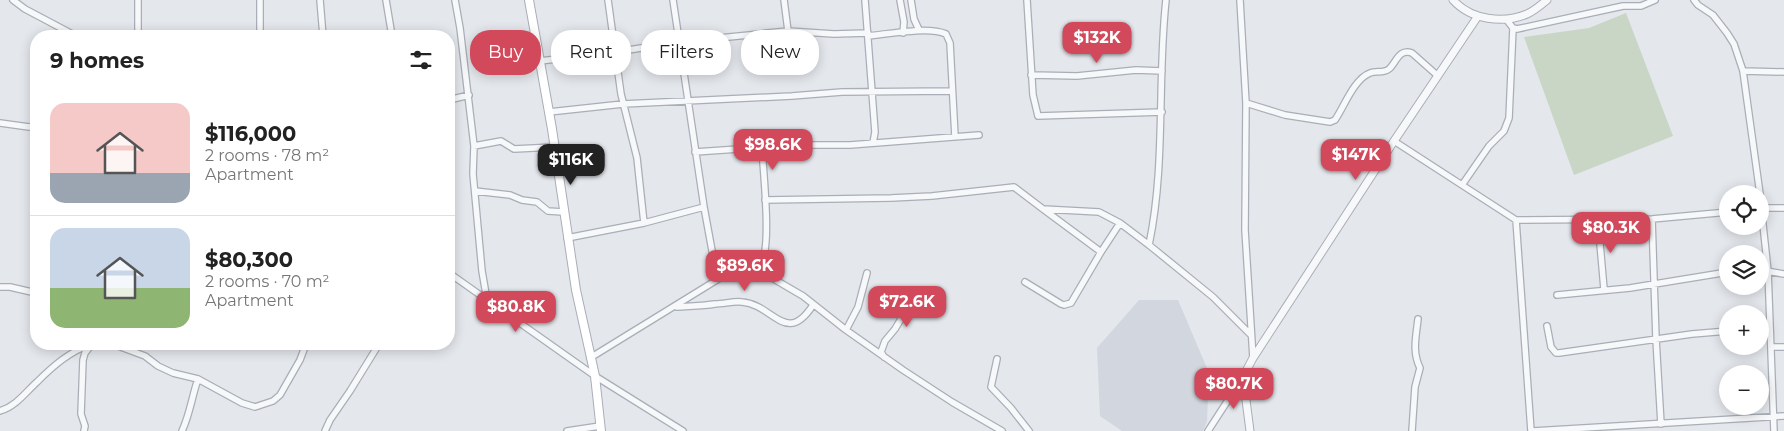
<!DOCTYPE html>
<html lang="en">
<head>
<meta charset="utf-8">
<style>
  :root { --surface:#fff; --page:#f2f2f2; --text:#222; --muted:#767676; --line:#e0e0e0; --accent:#d1495b }
  body { margin:0; font-family:Montserrat,sans-serif; background:var(--page); color:var(--text); height:100vh; display:flex; flex-direction:column; font-size:19px; white-space:nowrap }
  * { box-sizing:border-box; margin:0 }
  p { font-size:16px; color:var(--muted) }
  .icon { flex:none; width:28px; height:28px; fill:none; stroke:currentColor; stroke-width:2; stroke-linecap:round; stroke-linejoin:round }
  .map { position:relative; flex:1; overflow:hidden }
  .sheet { position:absolute; left:30px; top:30px; width:425px; height:320px; display:flex; flex-direction:column; background:var(--surface); border-radius:20px; box-shadow:0 2px 12px #0003 }
  .sheet>* { flex:none }
  .banner { position:absolute; left:470px; top:30px; width:475px; height:45px; display:flex; gap:10px }
  .buttons { position:absolute; left:1719px; top:185px; display:grid; gap:10px }
  .buttons a { display:grid; place-items:center; width:50px; height:50px; border-radius:50%; background:var(--surface); box-shadow:0 2px 12px #0003; font-size:25px }
  .price { position:absolute; translate:-50% -42px; padding:0 11px; border-radius:10px; background:var(--accent); color:#fff; font-size:16px; line-height:32px; filter:drop-shadow(0 1px 2px #0008) }
  .price::after { content:''; position:absolute; left:50%; top:30px; width:15px; height:11px; margin-left:-8px; background:inherit; clip-path:polygon(0 0,100% 0,50% 100%) }
  .price.current { background:#222; color:#fff }
  ul { padding:0; list-style:none }
  li { display:flex; align-items:center; gap:15px; height:125px; padding:0 20px }
  li+li { border-top:1px solid var(--line) }
  li span { display:grid; place-items:center; flex:none; width:140px; height:100px; border-radius:15px; color:#555 }
  li>.icon { margin-inline-start:auto }
  span .icon { width:60px; height:60px; fill:#fffc; stroke-width:1 }
  li b { font-size:21px }
  h2 { display:flex; justify-content:space-between; align-items:center; height:60px; padding:0 20px; font-size:21px }
  .tag { padding:0 18px; border-radius:20px; background:var(--surface); box-shadow:0 2px 12px #0003; font-size:18px; line-height:45px }
  .tag.current { background:var(--accent); color:#fff }
  .map>svg:first-child { display:block }
</style>
</head>
<body>
<div class="map">
<svg width="1784" height="431" viewBox="0 0 1784 431">
  <rect width="100%" height="100%" fill="#e4e7ec"/>
  <path fill="#d2d6de" d="M1139 300H1178L1209 373 1207 421 1203 431H1122L1100 416 1097 348Z"/>
  <path fill="#c9d6c5" d="M1626 13 1673 136 1574 175 1524 37 1589 28Z"/>
  <g fill="none" stroke-linecap="round" stroke-linejoin="round">
    <defs>
      <path id="minor" d="M13 0 25 9 76 36
        M138 0V36
        M260 0V36
        M320 0 323 36
        M386 0 392 36
        M455 0 460 28 474 146 473 174 482 271 487 300
        M608 0 621 94 637 158 644 223
        M673 0 704 207 713 256 720 278
        M784 0 788 31
        M865 0 875 132 873 143
        M900 0 904 22 903 33
        M911 0 914 19 919 30
        M1027 0 1033 95 1038 116 1162 112
        M1240 0 1246 103 1245 230 1253 358
        M1694 0 1698 5 1713 15 1727 33 1734 44 1743 71 1760 194
        M1506 19 1513 28 1517 29 1623 6H1641L1655 0
        M868 36C889 34 928 26 946 34L950 43 955 137
        M540 61 616 52 679 42 788 31 834 34 868 33
        M1743 71 1784 72
        M1031 75 1077 76 1136 70 1162 71
        M449 100 469 95
        M1246 103 1285 115 1330 122 1335 120C1344 107 1354 79 1370 73 1376 70 1383 74 1389 69 1396 63 1399 48 1412 53L1438 76
        M549 112 623 104 792 96 842 92 952 91
        M0 123 29 127 36 125
        M1394 141 1516 220 1652 219 1728 212
        M474 146 501 141 514 149 554 147
        M695 152 799 145H850L979 135
        M1462 185 1489 146 1504 131 1509 118 1513 28
        M475 191 510 195 522 200 537 202 548 211 563 212
        M1760 197 1768 271 1774 431
        M765 200 891 198 932 196 1014 187 1043 209 1099 212 1120 223 1149 245 1213 297 1251 335
        M1760 208H1784
        M1043 209 1101 252 1120 223
        M1652 219 1656 339 1661 424
        M1516 220 1531 431
        M1598 221 1604 289
        M567 238 644 223 704 207
        M1149 245C1166 164 1157 81 1166 0
        M755 268C756 267 761 263 761 263 772 248 763 170 762 148
        M1760 270 1784 274
        M449 273 595 376 683 431
        M1025 282 1061 304 1064 305 1071 303 1101 252
        M0 287H10L36 293
        M1557 295 1630 288 1728 272
        M677 307C689 306 702 306 715 304 724 304 733 301 742 302 773 304 786 347 813 305
        M1547 326 1551 347 1556 353H1559L1692 334 1728 331
        M1760 328 1770 327
        M846 330 858 307 867 273
        M92 344 118 346 145 356 158 366 173 373 198 379 242 403 255 407 273 401 280 395 300 360 306 344
        M1771 347H1784
        M884 357 881 352 885 341 895 329 914 297
        M590 358 720 278 744 269 755 268 803 296 846 330 903 370 952 402 1002 431
        M997 359 991 387 1011 408 1029 431
        M0 411C16 406 25 393 37 382 53 366 70 351 92 344L85 353 83 360 81 414 85 426 84 431
        M182 431C190 414 192 396 198 379
        M325 431 330 420 350 391 379 344
        M567 431 600 426
        M1208 431 1243 377
        M1412 431 1415 387 1420 368C1412 352 1416 337 1418 319
        M1533 431 1784 416"/>
      <path id="tertiary" d="M1453 0C1471 20 1503 24 1527 14 1534 11 1541 5 1547 0
        M1250 431 1243 377 1253 358 1394 141 1478 16"/>
      <path id="secondary" d="M529 0 552 129 576 290 595 376 601 431"/>
    </defs>
    <use href="#minor" stroke="#a9aeb7" stroke-width="8"/>
    <use href="#tertiary" stroke="#a9aeb7" stroke-width="9"/>
    <use href="#secondary" stroke="#a9aeb7" stroke-width="10"/>
    <use href="#minor" stroke="#f7f8fa" stroke-width="5.5"/>
    <use href="#tertiary" stroke="#f7f8fa" stroke-width="7"/>
    <use href="#secondary" stroke="#fff" stroke-width="8"/>
  </g>
</svg>
<div class="buttons">
<a><svg class="icon" aria-label="locate" viewBox="0 0 24 24"><circle cx="12" cy="12" r="6"/><path d="M12 2v4M12 18v4M2 12h4M18 12h4"/></svg></a>
<a><svg class="icon" aria-label="layers" viewBox="0 0 24 24"><path d="M12 4l9 5-9 5-9-5zM3 14l9 5 9-5"/></svg></a>
<a>+</a>
<a>−</a>
</div>
<b class="price" style="left:1097px;top:64px">$132K</b>
<b class="price" style="left:773px;top:171px">$98.6K</b>
<b class="price" style="left:1356px;top:181px">$147K</b>
<b class="price current" style="left:571px;top:186px">$116K</b>
<b class="price" style="left:1611px;top:254px">$80.3K</b>
<b class="price" style="left:745px;top:292px">$89.6K</b>
<b class="price" style="left:907px;top:328px">$72.6K</b>
<b class="price" style="left:516px;top:333px">$80.8K</b>
<b class="price" style="left:1234px;top:410px">$80.7K</b>
<div class="banner">
<a class="tag current">Buy</a>
<a class="tag">Rent</a>
<a class="tag">Filters</a>
<a class="tag">New</a>
</div>
<section class="sheet">
<h2>9 homes<svg class="icon" aria-label="filters" viewBox="0 0 24 24"><path d="M4 7h16M4 17h16"/><circle cx="9" cy="7" r="2"/><circle cx="15" cy="17" r="2"/></svg></h2>
<ul>
<li><span style="background:linear-gradient(#f6c9c9 70%,#9aa5b1 0)"><svg class="icon" aria-label="home" viewBox="0 0 24 24"><path d="M3 11l9-7 9 7M6 9v11h12V9"/></svg></span><div><b>$116,000</b><p>2 rooms · 78 m²</p><p>Apartment</p></div></li>
<li><span style="background:linear-gradient(#c9d6e8 60%,#8fb573 0)"><svg class="icon" aria-label="home" viewBox="0 0 24 24"><path d="M3 11l9-7 9 7M6 9v11h12V9"/></svg></span><div><b>$80,300</b><p>2 rooms · 70 m²</p><p>Apartment</p></div></li>
</ul>
</section>
</div>
</body>
</html>
